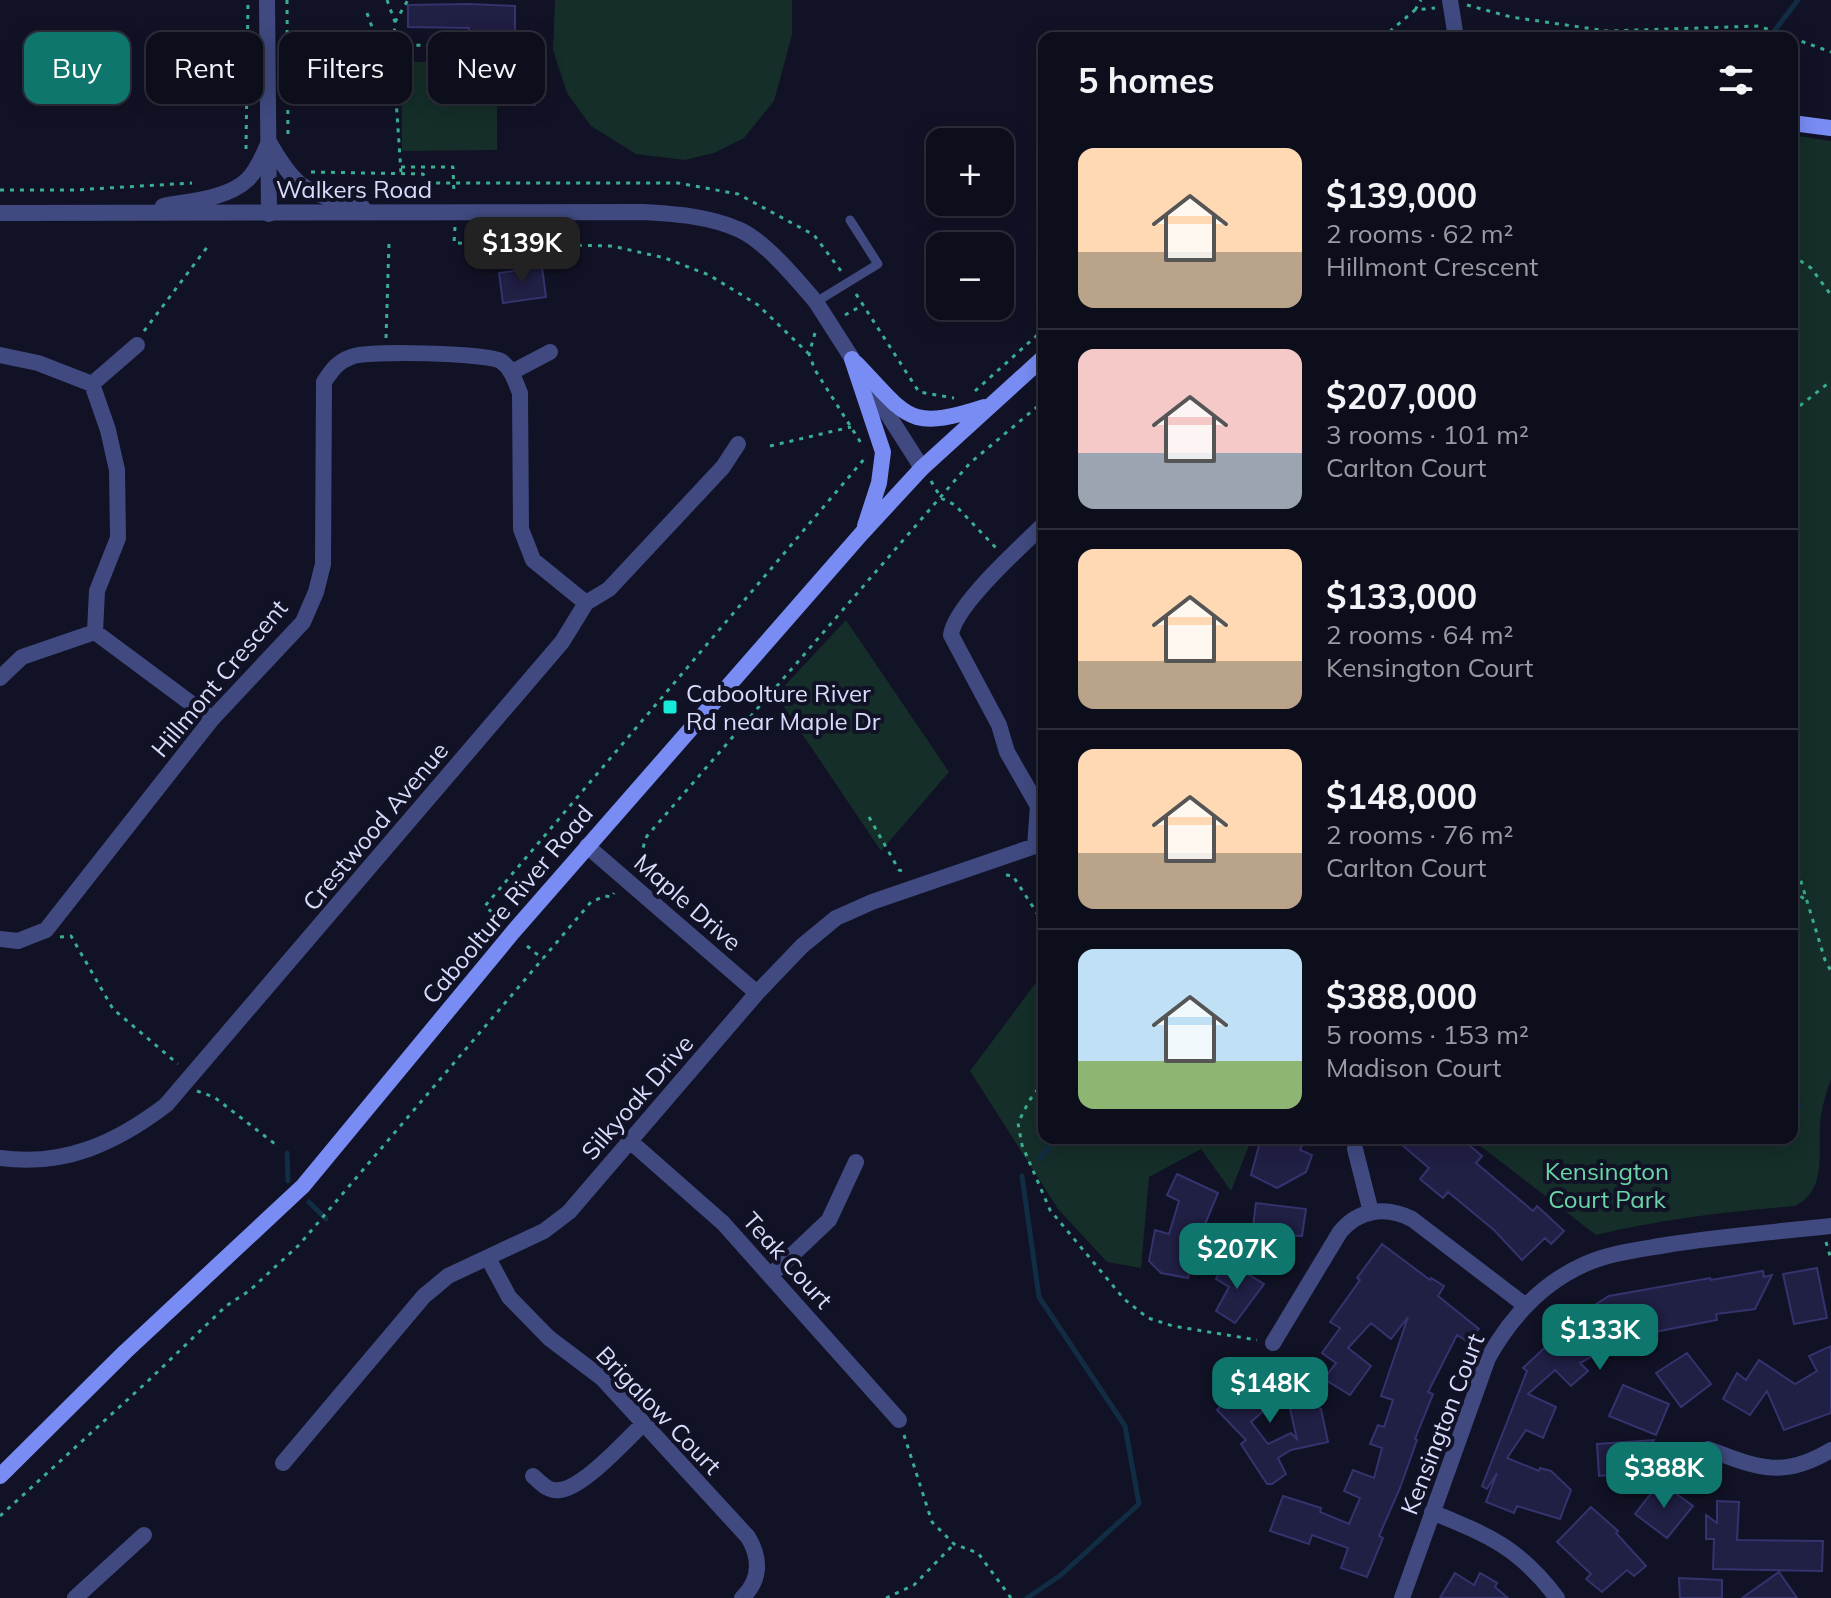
<!DOCTYPE html>
<html lang="en">
<head>
<meta charset="utf-8">
<style>
  :root { --surface:#0d0e1c; --page:#161725; --text:#f1f3f6; --muted:#9a9ca3; --line:#2d2e3b; --accent:#0f766e }
  body { margin:0; font-family:Mulish,sans-serif; background:var(--page); color:var(--text); height:100vh; display:flex; flex-direction:column; font-size:30px; white-space:nowrap }
  * { box-sizing:border-box; margin:0 }
  p { font-size:26px; color:var(--muted) }
  .icon { flex:none; width:44px; height:44px; fill:none; stroke:currentColor; stroke-width:2; stroke-linecap:round; stroke-linejoin:round }
  .map { position:relative; flex:1; overflow:hidden }
  .side { position:absolute; left:1038px; top:32px; width:760px; height:1112px; display:flex; flex-direction:column; background:var(--surface); border-radius:16px; box-shadow:0 4px 20px #0003,0 0 0 2px var(--line) }
  .side>* { flex:none }
  .guide { position:absolute; left:24px; top:32px; width:760px; height:72px; display:flex; gap:16px }
  .buttons { position:absolute; left:926px; top:128px; display:grid; gap:16px }
  .buttons a { display:grid; place-items:center; width:88px; height:88px; border-radius:16px; background:var(--surface); box-shadow:0 4px 20px #0003,0 0 0 2px var(--line); font-size:40px }
  .price { position:absolute; translate:-50% -68px; padding:0 18px; border-radius:16px; background:var(--accent); color:#fff; font-size:26px; line-height:52px; filter:drop-shadow(0 2px 4px #0008) }
  .price::after { content:''; position:absolute; left:50%; top:48px; width:24px; height:18px; margin-left:-12px; background:inherit; clip-path:polygon(0 0,100% 0,50% 100%) }
  .price.selected { background:#222; color:#fff }
  ul { padding:0; list-style:none }
  li { display:flex; align-items:center; gap:24px; height:200px; padding:0 40px }
  li+li { border-top:2px solid var(--line) }
  li span { display:grid; place-items:center; flex:none; width:224px; height:160px; border-radius:16px; color:#555 }
  li>.icon { margin-inline-start:auto }
  span .icon { width:96px; height:96px; fill:#fffc; stroke-width:1 }
  li b { font-size:34px }
  h2 { display:flex; justify-content:space-between; align-items:center; height:96px; padding:0 40px; font-size:34px }
  .chip { padding:0 28px; border-radius:16px; background:var(--surface); box-shadow:0 4px 20px #0003,0 0 0 2px var(--line); font-size:28px; line-height:72px }
  .chip.selected { background:var(--accent); color:#fff }
  .map>svg:first-child { display:block }
</style>
</head>
<body>
<div class="map">
<svg width="1831" height="1598" viewBox="0 0 1831 1598">
  <rect width="100%" height="100%" fill="#111225"/>
  <path fill="#152e29" d="M555 0H792V35L774 101 744 138 714 153 685 160 636 154 591 126 567 93 553 50Z
    M401 62H497V150L402 151Z
    M1792 135 1831 141V1079C1827 1090 1823 1103 1821 1115 1816 1147 1830 1189 1795 1206 1728 1212 1661 1219 1596 1235L1470 1138H1792Z
    M846 620 949 772 881 851 776 695Z
    M1044 972V1138H1252L1231 1191 1201 1149 1149 1177 1141 1268 1107 1262 1058 1209 970 1071Z"/>
  <g fill="none" stroke-linecap="round" stroke-linejoin="round">
    <path stroke="#112d44" stroke-width="5" d="M1769 38 1798 0
      M1792 1106H1801
      M287 1153 288 1181
      M1040 1158 1056 1138
      M1022 1176 1039 1297 1125 1426 1139 1504 1061 1575 1027 1598
      M309 1202 326 1219"/>
  </g>
  <path fill="#201f44" stroke="#34336e" stroke-width="2" d="M468 4 515 6V33L469 32V28L408 27V5Z
    M517 61H534L535 105 518 104Z
    M542 267 546 297 503 303 499 273Z
    M1261 1138H1305L1300 1150 1312 1155 1306 1172 1277 1188 1251 1175Z
    M1394 1138H1461L1482 1156 1476 1163 1533 1211 1537 1206 1564 1231 1551 1244 1545 1238 1522 1260 1494 1230 1448 1192 1443 1198 1420 1179 1429 1168Z
    M1177 1174 1218 1193 1198 1241 1188 1278 1161 1273 1149 1261 1155 1230 1169 1234 1179 1201 1167 1195Z
    M1256 1203 1306 1209 1302 1236 1252 1234Z
    M1382 1244 1430 1280 1431 1278 1444 1286 1438 1296 1479 1329 1468 1342 1457 1335 1428 1392 1433 1394 1415 1439 1417 1440 1400 1488 1379 1536 1383 1538 1367 1577 1341 1568 1348 1548 1312 1535 1309 1544 1270 1531 1283 1496 1321 1508 1320 1512 1349 1524 1360 1498 1344 1491 1353 1470 1374 1478 1382 1448 1370 1444 1378 1425 1384 1427 1393 1400 1381 1396 1408 1317 1391 1339 1371 1323 1348 1348 1371 1366 1350 1395 1324 1379 1336 1363 1322 1353 1340 1328 1330 1322 1360 1280 1357 1278Z
    M1226 1261 1264 1284 1235 1323 1216 1311 1229 1287 1216 1279Z
    M1817 1268 1827 1318 1794 1324 1783 1274Z
    M1763 1271 1764 1277 1772 1275 1755 1309 1716 1314 1717 1320 1649 1333 1644 1313 1611 1318 1624 1339 1580 1363 1588 1371 1571 1386 1555 1370 1528 1394 1556 1407 1543 1438 1526 1430 1507 1458 1539 1471 1540 1468 1551 1471 1571 1490 1560 1519 1517 1506 1514 1513 1486 1502 1497 1473 1487 1489 1482 1486 1527 1371 1523 1368 1570 1324 1568 1322 1609 1296 1710 1278 1711 1280Z
    M1831 1346V1413L1784 1430 1767 1391 1750 1415 1723 1399 1737 1373 1746 1380 1759 1360 1795 1384 1817 1371 1809 1356Z
    M1687 1353 1711 1384 1681 1407 1656 1373Z
    M1240 1372 1269 1406 1251 1422 1268 1444 1291 1433 1297 1439 1284 1383 1321 1409 1328 1442 1291 1450 1278 1458 1286 1474 1272 1484H1267L1241 1444 1246 1440 1217 1410 1226 1400 1216 1389Z
    M1623 1385 1669 1404 1656 1435 1609 1416Z
    M1654 1440 1649 1452 1655 1454 1658 1472 1599 1476 1597 1444Z
    M1660 1482 1693 1506 1667 1538 1635 1514Z
    M1717 1501 1739 1502 1737 1540 1823 1541 1822 1571 1713 1569 1714 1539H1706V1515L1717 1523Z
    M1591 1507 1618 1531 1616 1533 1646 1566 1634 1576 1627 1570 1602 1592 1586 1579 1591 1574 1557 1542Z
    M1779 1572 1797 1598H1742Z
    M1455 1573 1474 1585 1480 1573 1497 1583 1495 1587 1508 1598H1440Z
    M1679 1578 1722 1580V1598H1680Z"/>
  <g fill="none" stroke-linecap="round" stroke-linejoin="round">
    <path stroke="#3aae91" stroke-width="3" stroke-dasharray="4 6" stroke-linecap="butt" d="M287 0 288 140
      M387 0 395 22 393 55 401 173
      M1467 5 1511 17 1607 31 1759 26 1831 52
      M1415 10 1421 0
      M367 13 377 41 386 45 541 46
      M395 22 408 0
      M1382 38 1415 10 1435 8
      M246 149 248 0
      M401 167H453L454 195
      M311 172 423 174 429 183H678L738 194 814 235 841 271
      M0 190H74L192 183
      M455 227 454 243 612 246 665 258 709 275 758 305 809 354
      M1792 255 1811 268 1831 295
      M856 294 919 392 954 398
      M845 315 863 305
      M144 331 208 246
      M815 333 809 354 815 370 861 443
      M386 338 389 243
      M975 391 1044 329
      M1792 412 1831 381
      M770 446 851 427
      M931 481 941 498 955 505 997 549
      M869 817 899 870 906 872
      M1792 852 1825 960 1831 971
      M636 866C643 858 642 846 647 836L970 463 1044 401
      M1006 875 1013 876 1044 924
      M1792 891 1808 901
      M499 919 485 906 865 458
      M60 937 71 936 113 1009 178 1064
      M527 946 543 959
      M1044 1081 1029 1101 1018 1123 1022 1145 1050 1210 1124 1299 1148 1318 1173 1326 1257 1340
      M197 1091 214 1097 279 1147
      M1826 1242 1831 1259
      M904 1435 932 1522 954 1544 978 1553 1011 1598
      M0 1516 148 1381 226 1306 249 1291 299 1245 591 902 605 896 612 897 614 893
      M886 1598 914 1585 954 1544"/>
    <path stroke="#404a80" stroke-width="9" d="M816 302 878 264 850 220"/>
    <path stroke="#404a80" stroke-width="16" d="M267 0 269 214
      M1450 0 1456 38
      M0 355 38 363 92 384 108 430 117 470 118 538 97 591 95 632 212 719
      M512 372 550 352
      M92 384 137 345
      M1044 524C1021 547 954 606 951 635L999 725 1007 752 1038 806 1044 802
      M0 678 22 657 95 632
      M587 846 757 993
      M0 939 18 941 46 930 212 719 303 622 316 592 323 564 324 382C332 370 337 362 351 357 366 350 487 353 501 361 512 369 515 381 520 393L521 529 533 560 586 603
      M631 1142 723 1223 899 1420
      M1355 1149 1371 1212
      M0 1158C64 1167 116 1143 166 1105L562 642 586 603 609 589 723 467 738 444
      M488 1258 509 1297 549 1338 602 1378 748 1537C761 1559 761 1580 742 1598
      M771 1275 829 1220 856 1162
      M1273 1343 1340 1232C1359 1209 1386 1206 1412 1219L1526 1306
      M1708 1449C1758 1468 1783 1479 1831 1450
      M283 1463 424 1296 448 1276 544 1231 569 1212 757 993 802 946 836 918 872 902 1035 846 1038 806
      M533 1476C541 1483 548 1492 560 1490 584 1487 624 1442 643 1424
      M1432 1512C1488 1535 1520 1548 1557 1598
      M75 1598 144 1535
      M1402 1598 1488 1358C1510 1319 1541 1284 1583 1265 1609 1253 1638 1250 1666 1245 1721 1236 1776 1232 1831 1226"/>
    <path stroke="#404a80" stroke-width="16" d="M269 142C299 195 308 191 363 208
      M163 206C189 201 227 199 247 180 257 171 263 155 269 142
      M0 213 643 212C676 214 710 216 740 230 766 242 798 281 816 302L922 468"/>
    <path stroke="#788cf3" stroke-width="16" d="M1792 123 1831 128
      M852 359 883 452 879 483 865 526
      M856 363C908 417 907 432 984 407
      M0 1476 125 1352 303 1186 513 932 862 533 922 468 1044 357"/>
  </g>
  <rect fill="#16ead8" stroke="#111225" stroke-width="3" x="662" y="699" width="16" height="16" rx="4"/>
  <g text-anchor="middle" dominant-baseline="central" stroke-width="8" stroke-linejoin="round" paint-order="stroke">
    <g font-size="24" fill="#d9dbfc" stroke="#111225">
      <text x="354" y="189">Walkers Road</text>
      <text transform="translate(219 678) rotate(-50)">Hillmont Crescent</text>
      <text transform="translate(375 826) rotate(-50)">Crestwood Avenue</text>
      <text transform="translate(688 902) rotate(41)">Maple Drive</text>
      <text transform="translate(507 904) rotate(-50)">Caboolture River Road</text>
      <text transform="translate(637 1097) rotate(-49)">Silkyoak Drive</text>
      <text transform="translate(788 1260) rotate(48)">Teak Court</text>
      <text transform="translate(659 1410) rotate(46)">Brigalow Court</text>
      <text transform="translate(1442 1424) rotate(-69)">Kensington Court</text>
    </g>
    <g font-size="24" fill="#d9dbfc" stroke="#111225" text-anchor="start">
      <text x="686" y="693">Caboolture River<tspan x="686" dy="28">Rd near Maple Dr</tspan></text>
    </g>
    <g font-size="24" fill="#6ad6a7" stroke="#111225">
      <text x="1607" y="1171">Kensington<tspan x="1607" dy="28">Court Park</tspan></text>
    </g>
  </g>
</svg>
<div class="buttons">
<a>+</a>
<a>−</a>
</div>
<b class="price selected" style="left:522px;top:285px">$139K</b>
<b class="price" style="left:1237px;top:1291px">$207K</b>
<b class="price" style="left:1600px;top:1372px">$133K</b>
<b class="price" style="left:1270px;top:1425px">$148K</b>
<b class="price" style="left:1664px;top:1510px">$388K</b>
<div class="guide">
<a class="chip selected">Buy</a>
<a class="chip">Rent</a>
<a class="chip">Filters</a>
<a class="chip">New</a>
</div>
<section class="side">
<h2>5 homes<svg class="icon" aria-label="filters" viewBox="0 0 24 24"><path d="M4 7h16M4 17h16"/><circle cx="9" cy="7" r="2"/><circle cx="15" cy="17" r="2"/></svg></h2>
<ul>
<li><span style="background:linear-gradient(#ffd9b3 65%,#b9a48a 0)"><svg class="icon" aria-label="home" viewBox="0 0 24 24"><path d="M3 11l9-7 9 7M6 9v11h12V9"/></svg></span><div><b>$139,000</b><p>2 rooms · 62 m²</p><p>Hillmont Crescent</p></div></li>
<li><span style="background:linear-gradient(#f6c9c9 65%,#9aa5b1 0)"><svg class="icon" aria-label="home" viewBox="0 0 24 24"><path d="M3 11l9-7 9 7M6 9v11h12V9"/></svg></span><div><b>$207,000</b><p>3 rooms · 101 m²</p><p>Carlton Court</p></div></li>
<li><span style="background:linear-gradient(#ffd9b3 70%,#b9a48a 0)"><svg class="icon" aria-label="home" viewBox="0 0 24 24"><path d="M3 11l9-7 9 7M6 9v11h12V9"/></svg></span><div><b>$133,000</b><p>2 rooms · 64 m²</p><p>Kensington Court</p></div></li>
<li><span style="background:linear-gradient(#ffd9b3 65%,#b9a48a 0)"><svg class="icon" aria-label="home" viewBox="0 0 24 24"><path d="M3 11l9-7 9 7M6 9v11h12V9"/></svg></span><div><b>$148,000</b><p>2 rooms · 76 m²</p><p>Carlton Court</p></div></li>
<li><span style="background:linear-gradient(#bfe0f5 70%,#8fb573 0)"><svg class="icon" aria-label="home" viewBox="0 0 24 24"><path d="M3 11l9-7 9 7M6 9v11h12V9"/></svg></span><div><b>$388,000</b><p>5 rooms · 153 m²</p><p>Madison Court</p></div></li>
</ul>
</section>
</div>
</body>
</html>
